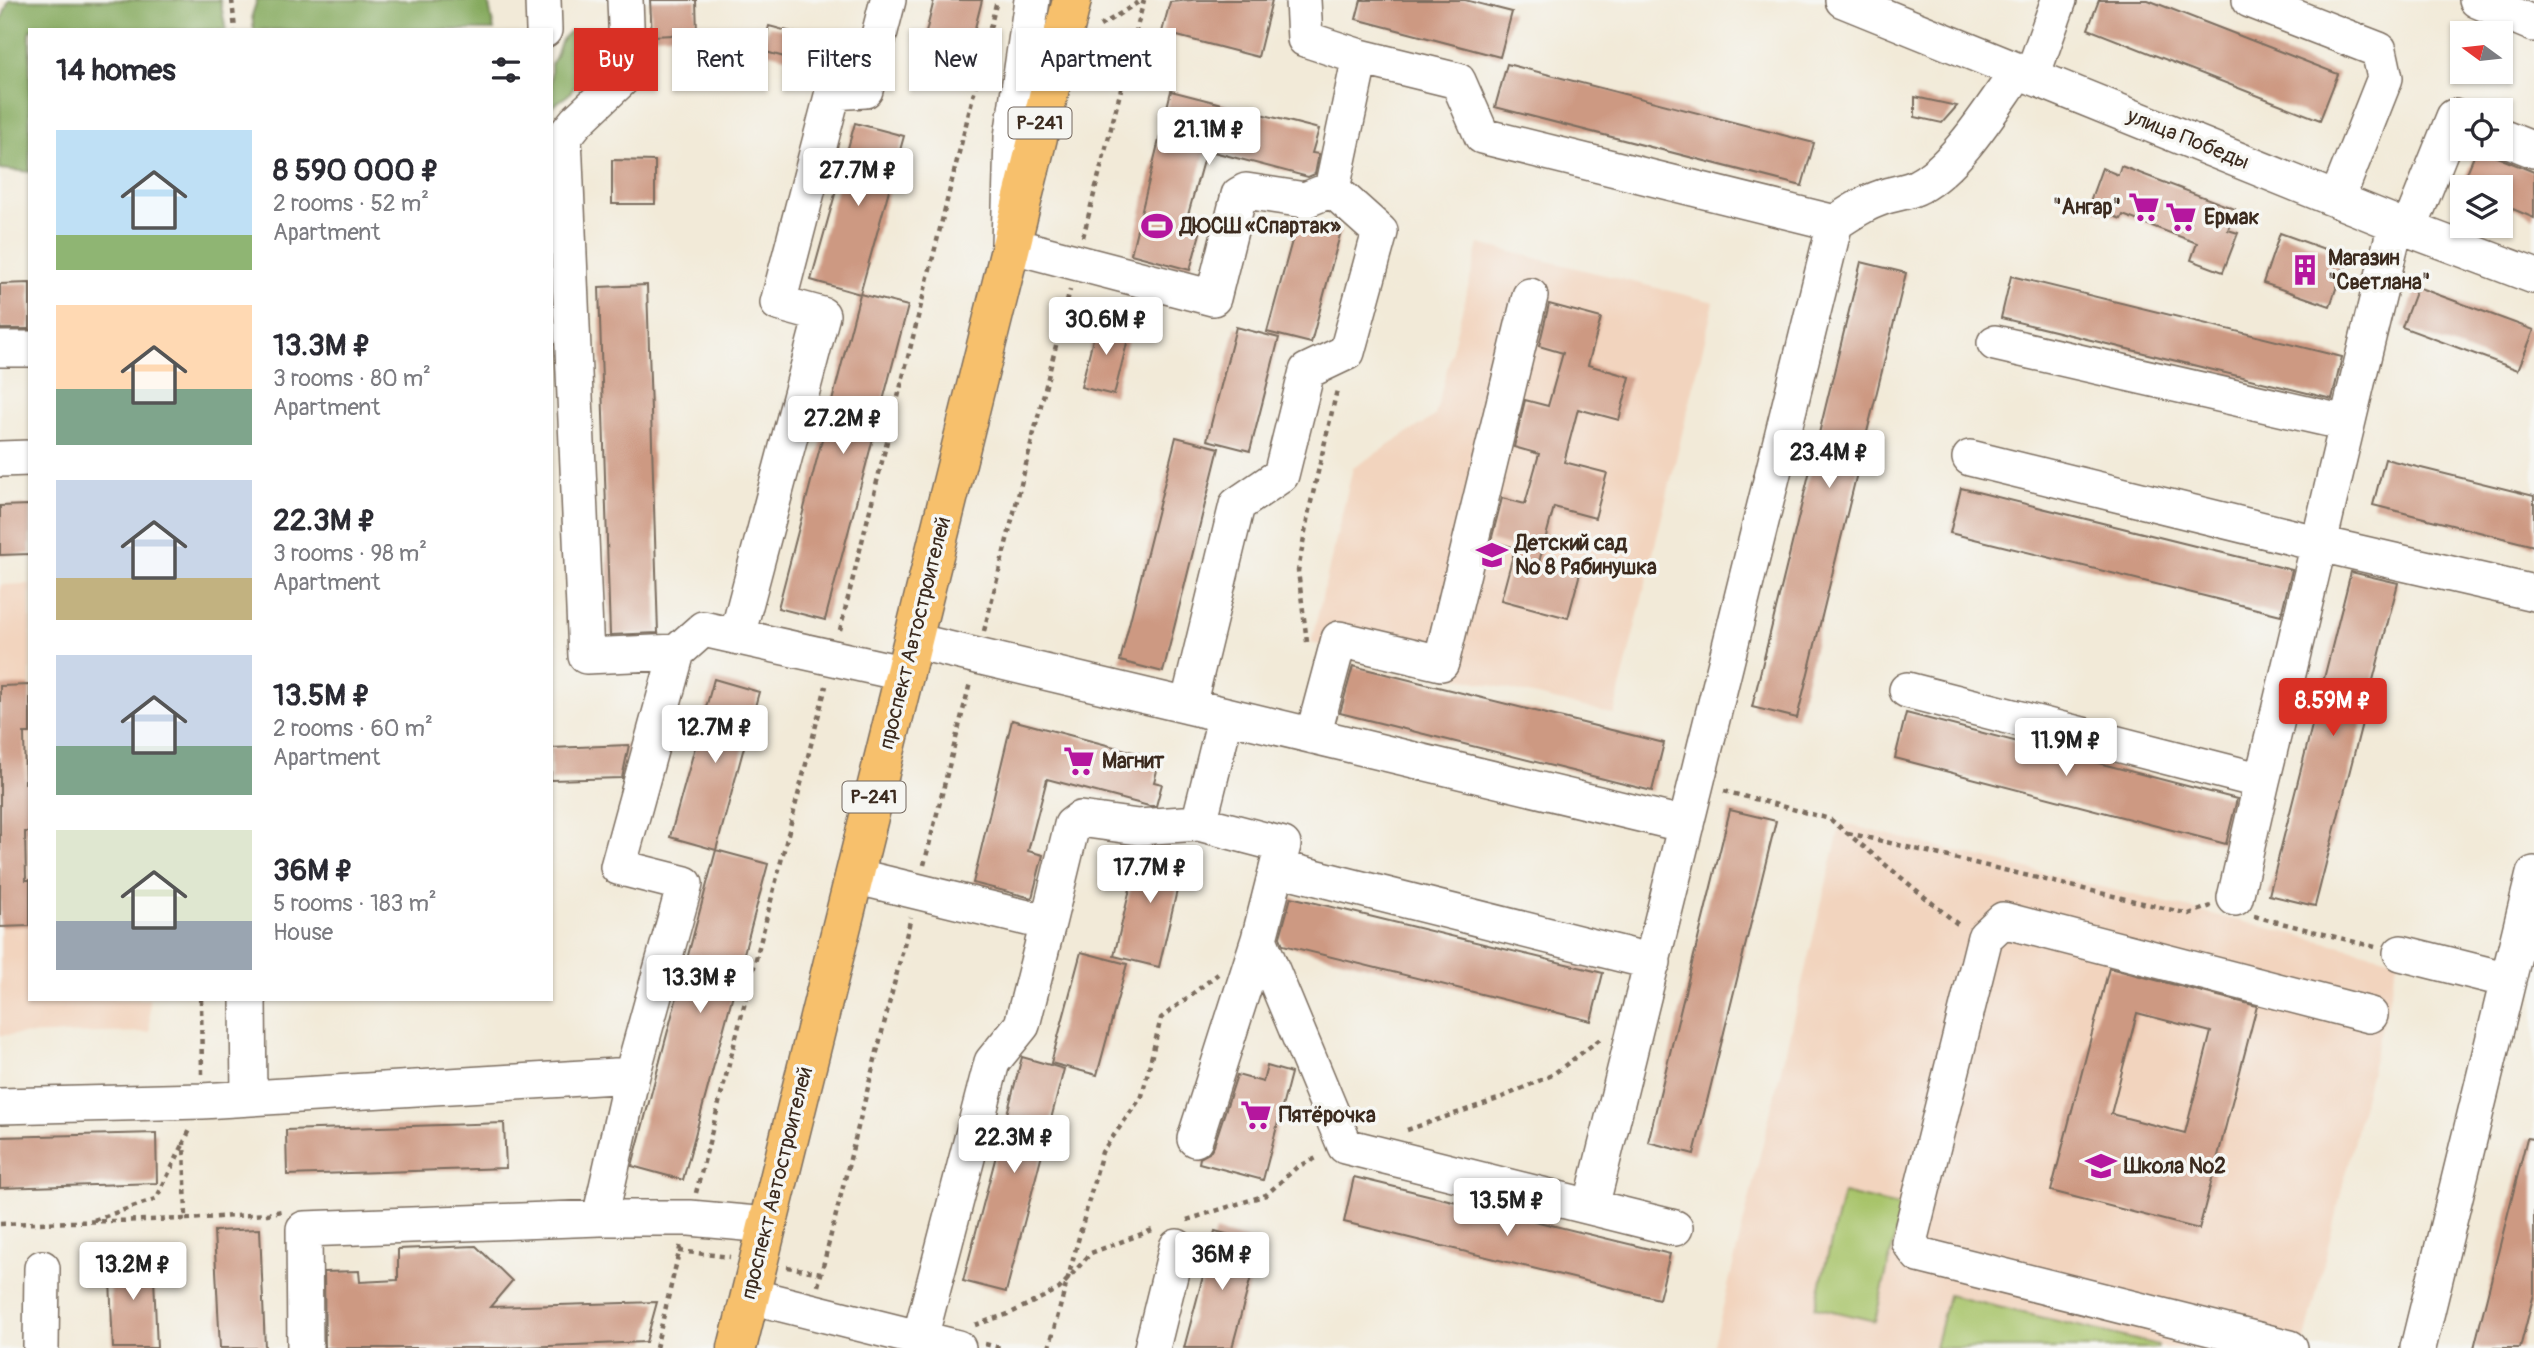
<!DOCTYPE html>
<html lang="en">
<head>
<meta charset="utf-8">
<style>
  :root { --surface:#fff; --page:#f2f2f3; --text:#2b2b33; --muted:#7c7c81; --accent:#d93025 }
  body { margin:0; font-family:Pangolin,sans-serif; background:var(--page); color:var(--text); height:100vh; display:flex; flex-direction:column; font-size:26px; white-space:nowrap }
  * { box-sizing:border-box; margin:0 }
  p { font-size:23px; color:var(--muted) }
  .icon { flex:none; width:38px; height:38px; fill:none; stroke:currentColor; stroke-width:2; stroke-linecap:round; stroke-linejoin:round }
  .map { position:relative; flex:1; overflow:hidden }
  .details { position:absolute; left:28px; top:28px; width:525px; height:973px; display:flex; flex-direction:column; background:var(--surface); border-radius:0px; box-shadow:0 2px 5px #0004 }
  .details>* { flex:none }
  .banner { position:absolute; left:574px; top:28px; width:665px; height:63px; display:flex; gap:14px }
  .needle { width:46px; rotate:285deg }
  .buttons { position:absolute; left:2450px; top:21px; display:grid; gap:14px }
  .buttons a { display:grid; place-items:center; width:63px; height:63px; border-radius:0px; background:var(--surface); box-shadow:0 2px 5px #0004; font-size:35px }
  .price { position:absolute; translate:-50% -60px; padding:0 16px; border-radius:7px; background:#fff; color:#222; font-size:23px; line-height:46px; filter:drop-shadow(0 2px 4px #0008) }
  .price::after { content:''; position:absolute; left:50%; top:42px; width:21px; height:16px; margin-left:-10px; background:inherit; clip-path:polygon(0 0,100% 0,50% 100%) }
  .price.on { background:var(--accent); color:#fff }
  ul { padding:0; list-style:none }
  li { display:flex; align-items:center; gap:21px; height:175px; padding:0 28px }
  li span { display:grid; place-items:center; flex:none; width:196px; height:140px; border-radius:0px; color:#555 }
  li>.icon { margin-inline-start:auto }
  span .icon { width:84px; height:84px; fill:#fffc; stroke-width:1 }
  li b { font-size:30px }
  h2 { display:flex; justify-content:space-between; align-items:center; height:84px; padding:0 28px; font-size:30px }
  .pill { padding:0 24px; border-radius:0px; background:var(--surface); box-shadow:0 2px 5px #0004; font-size:24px; line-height:63px }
  .pill.on { background:var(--accent); color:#fff }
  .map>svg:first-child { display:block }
</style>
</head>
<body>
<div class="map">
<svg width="2534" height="1348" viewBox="0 0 2534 1348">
  <rect width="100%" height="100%" fill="#f6f6f2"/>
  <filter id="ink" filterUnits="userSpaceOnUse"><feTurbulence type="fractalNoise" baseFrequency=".0143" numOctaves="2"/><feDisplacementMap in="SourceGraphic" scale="14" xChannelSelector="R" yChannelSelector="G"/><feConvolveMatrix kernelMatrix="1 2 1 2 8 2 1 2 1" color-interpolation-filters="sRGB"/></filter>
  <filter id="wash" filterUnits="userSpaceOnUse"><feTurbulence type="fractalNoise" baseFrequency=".00686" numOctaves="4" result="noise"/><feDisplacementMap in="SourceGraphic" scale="28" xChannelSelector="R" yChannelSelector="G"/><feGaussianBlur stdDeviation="1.57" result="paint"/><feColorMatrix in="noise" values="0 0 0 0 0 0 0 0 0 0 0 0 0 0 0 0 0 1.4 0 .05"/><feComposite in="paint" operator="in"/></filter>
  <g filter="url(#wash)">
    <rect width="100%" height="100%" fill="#f2ead8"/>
    <path fill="#f2d4be" d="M1479 244 1714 302 1614 714 1311 643 1353 468 1435 416Z
      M30 584V999H149L150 1032 0 1035V585Z
      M1841 823 2398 960 2303 1348H1713Z"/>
    <path fill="#a8c46b" stroke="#727744" stroke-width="2" d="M1843 1193 1902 1207 1875 1321 1815 1307Z
      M1948 1295 2158 1345V1348H1935Z"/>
    <path fill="#86aa5f" stroke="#606a3e" stroke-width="2" d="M9 0H220L226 30H30V172L0 169V24Z
      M257 0H488L494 30H254L252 15Z
      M570 31 580 38 577 57 584 76 568 95 551 107V64C561 53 555 43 570 31Z"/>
    <g id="blocks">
      <path fill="#cd9982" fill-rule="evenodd" d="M650 0H696L697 34 652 36Z
        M934 0H982L967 60 922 49Z
        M1192 0H1272L1258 57 1162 32 1170 2Z
        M1361 0H1465L1512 12 1500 57 1356 19Z
        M2099 0H2148L2338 74 2320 120 2088 29Z
        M769 26 799 34 792 59 762 51Z
        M1507 64 1814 143 1802 186 1495 107Z
        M1171 91 1319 129 1312 153 1319 154 1315 174 1308 177 1206 150 1186 222 1202 226 1190 270 1131 254Z
        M1915 97 1957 106 1942 123 1915 117Z
        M855 123 904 136 860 294 811 280Z
        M2477 149 2534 172V218L2501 204V187H2461Z
        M612 160 655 161V204H612Z
        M2121 166 2235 209 2228 230 2238 233 2223 272 2191 260 2197 243 2123 215 2121 219 2088 207 2102 168 2118 175Z
        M1298 219 1341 231 1311 343 1267 332Z
        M2280 233 2347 257 2330 306 2263 283Z
        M1861 262 1906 273 1797 718 1752 707Z
        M2011 276 2342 357 2332 399 2001 318Z
        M30 283V329H0V284Z
        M647 285 658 633 610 635 599 287Z
        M2417 287 2534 330 2518 370 2402 327Z
        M860 294 908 306 825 620 778 608Z
        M1549 304 1601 318 1588 365 1630 377 1619 420 1578 409 1564 462 1607 473 1595 518 1554 507 1539 562 1580 573 1568 618 1501 600 1515 548 1491 541 1502 498 1525 504 1539 454 1514 447 1525 400 1548 406 1563 353 1539 346Z
        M1098 319 1131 327 1114 395 1081 387Z
        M1236 327 1279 338 1250 451 1207 440Z
        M1176 437 1219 448 1163 672 1120 661Z
        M2385 459 2534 496V546L2373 505Z
        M1961 488 2292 570 2281 615 1950 533Z
        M30 505V554L0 555V506Z
        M2351 572 2398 583 2315 906 2269 895Z
        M1353 666 1664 743 1652 791 1340 713Z
        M714 679 759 692 716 850 670 837Z
        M30 685V733H24L25 783H30V832H25L26 880H30V926L0 927V686Z
        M1906 713 2237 799 2226 844 1895 758Z
        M1012 720 1160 759 1154 782 1162 784 1156 806H1149L1047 779 1028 851 1043 855 1032 898 973 883Z
        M629 745 622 778 551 780V748Z
        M1730 810 1776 821 1694 1154 1648 1142Z
        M1159 846 1186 852 1159 967 1114 956 1140 847Z
        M716 850 768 864 683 1180 632 1166Z
        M1291 897 1603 973 1591 1021 1283 945 1280 937Z
        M1081 952 1127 964 1097 1075 1051 1063Z
        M2109 968 2257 1006 2199 1229 2051 1191ZM2137 1013 2211 1032 2185 1133 2111 1114Z
        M1022 1057 1064 1069 1006 1292 963 1281Z
        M1267 1066 1291 1073 1263 1180 1199 1163 1200 1158 1209 1153 1214 1145 1237 1075 1263 1082Z
        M504 1123 506 1168 287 1175 286 1130Z
        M156 1133 157 1183 0 1188V1137Z
        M2527 1138 2534 1139V1294L2520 1348H2474Z
        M1354 1177 1670 1254 1659 1299 1344 1222Z
        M260 1229 265 1348H220L214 1231Z
        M1215 1231 1260 1243 1232 1348H1184Z
        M476 1246 512 1281 490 1307 657 1302 646 1342 501 1348H325L324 1272 359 1271 360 1282 398 1280V1249Z
        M153 1255 157 1348H113L109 1257Z"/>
    </g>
  </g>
  <g filter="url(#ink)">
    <use href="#blocks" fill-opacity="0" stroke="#7b6d5f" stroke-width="2"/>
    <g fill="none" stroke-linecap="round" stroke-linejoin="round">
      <defs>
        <path id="minor" d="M543 0 544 30
          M625 0 628 73 576 122 564 137 586 656 677 652 703 629 906 674
          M1032 0 1012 137 1009 245 1213 298 1239 195 1246 191 1305 200 1332 189 1360 57
          M1303 0 1305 39 1360 57 1458 81 1482 136 1835 223 1591 1207
          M1843 0 2409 229 2534 276
          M2250 0 2379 50 2385 78 2337 199
          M2477 0 2534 24
          M2032 76 2059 0
          M2501 137 2534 150
          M1835 223C1850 213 1865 203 1883 197 1894 193 1909 192 1919 186 1958 165 1993 106 2019 70
          M2409 229 2454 117 2462 121
          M1995 343 2346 423
          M0 349H30
          M1970 458 2320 544 2534 593
          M0 459 30 458
          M737 636 822 315 778 303 833 92 865 90 888 0
          M1907 690 2262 781 2235 898
          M1188 706 1237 505 1281 475 1307 371 1347 352 1380 232 1332 189
          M1226 715 1686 825
          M1313 736 1339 639 1441 663 1530 296
          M2262 781C2308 595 2349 409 2396 224
          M1199 823 1283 845 1259 939 1345 1146 1675 1228
          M1278 868 1653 962
          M854 876 1048 923 1072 825 1080 819 1138 827 1199 823 1226 715 914 641
          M2401 953 2508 980
          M248 999 249 1098
          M0 1106 202 1101 632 1075
          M1195 1139 1259 939
          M600 1218 632 1075 685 884 618 867 677 652
          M750 1296 958 1348
          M920 1338 992 1062 1022 1025 1048 923
          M41 1348 42 1268
          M305 1348 304 1229 600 1218H690L767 1225
          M1152 1348 1177 1247
          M2290 1348 1919 1255 1909 1242 1985 937 2003 920 2370 1015
          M2418 1348 2534 874"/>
        <path id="highway" d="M737 1348 1072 0"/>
      </defs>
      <use href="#minor" stroke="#7b6d5f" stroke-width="38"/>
      <use href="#highway" stroke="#7b6d5f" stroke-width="41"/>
      <path stroke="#7b6d5f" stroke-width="4.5" stroke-dasharray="5 5" stroke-linecap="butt" d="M232 0 235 30
        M1100 26 1142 0
        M1083 237 1144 0
        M840 630 997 0
        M984 631 1070 290
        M1307 642 1298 571 1308 515 1337 390
        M1724 791 1830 819 1960 926
        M1848 833 2189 914 2211 906
        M924 865 970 683
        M2254 916 2375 947
        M201 999 202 1075
        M1407 1130 1498 1099 1552 1075 1603 1037
        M696 1193 826 686
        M186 1219 267 1214 282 1211
        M94 1220 156 1199 184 1143
        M1187 1220 1266 1195 1297 1167 1319 1157
        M0 1224 186 1219 184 1142 190 1130
        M679 1251 730 1257
        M787 1267 821 1273
        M818 1286 911 917
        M975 1325 1011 1313 1059 1289 1091 1253 1155 1229
        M985 1344 1001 1348
        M656 1348 681 1244
        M1049 1348 1102 1152 1142 1096 1161 1018 1218 974"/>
      <use href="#minor" stroke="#fff" stroke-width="35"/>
      <use href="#highway" stroke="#f7c06c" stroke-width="38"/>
    </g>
  </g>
  <defs>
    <symbol id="supermarket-bare" viewBox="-9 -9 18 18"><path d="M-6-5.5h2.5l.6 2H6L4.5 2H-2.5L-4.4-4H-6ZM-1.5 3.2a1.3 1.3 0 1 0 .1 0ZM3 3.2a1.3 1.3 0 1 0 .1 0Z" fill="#b5179e" stroke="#f6f6f2" stroke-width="2.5" paint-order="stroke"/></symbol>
    <symbol id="stadium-bare" viewBox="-9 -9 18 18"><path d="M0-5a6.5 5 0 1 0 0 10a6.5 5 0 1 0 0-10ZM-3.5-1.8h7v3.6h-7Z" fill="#b5179e" stroke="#f6f6f2" stroke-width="2.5" paint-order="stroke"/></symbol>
    <symbol id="building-bare" viewBox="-9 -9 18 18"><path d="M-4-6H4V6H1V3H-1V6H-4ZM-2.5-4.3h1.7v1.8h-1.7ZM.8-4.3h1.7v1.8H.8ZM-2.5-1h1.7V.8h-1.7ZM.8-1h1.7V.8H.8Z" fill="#b5179e" stroke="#f6f6f2" stroke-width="2.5" paint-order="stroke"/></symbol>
    <symbol id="school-bare" viewBox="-9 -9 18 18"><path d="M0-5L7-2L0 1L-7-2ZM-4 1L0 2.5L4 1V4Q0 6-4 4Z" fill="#b5179e" stroke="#f6f6f2" stroke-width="2.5" paint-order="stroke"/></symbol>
  </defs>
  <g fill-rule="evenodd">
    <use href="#supermarket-bare" x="2122" y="185" width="44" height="44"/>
    <use href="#supermarket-bare" x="2159" y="195" width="44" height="44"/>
    <use href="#stadium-bare" x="1135" y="204" width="44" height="44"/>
    <use href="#building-bare" x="2283" y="248" width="44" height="44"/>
    <use href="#school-bare" x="1470" y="533" width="44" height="44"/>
    <use href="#supermarket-bare" x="1057" y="739" width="44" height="44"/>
    <use href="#supermarket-bare" x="1234" y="1093" width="44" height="44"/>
    <use href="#school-bare" x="2079" y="1144" width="44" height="44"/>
  </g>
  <g text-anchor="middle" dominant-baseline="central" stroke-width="7" stroke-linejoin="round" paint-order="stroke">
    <g fill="#f6f6f2" stroke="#73675e" stroke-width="2">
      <rect x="1008.5" y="107.5" width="63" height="31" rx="5"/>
      <rect x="842.5" y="781.5" width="63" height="31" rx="5"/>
    </g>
    <g font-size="19" font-weight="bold" fill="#3b2a1e">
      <text x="1040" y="123">Р-241</text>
      <text x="874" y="797">Р-241</text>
    </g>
    <g font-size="21" fill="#3b2a1e" stroke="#f6f6f2">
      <text transform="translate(2188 139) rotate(22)">улица Победы</text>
      <text transform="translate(915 633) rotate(-76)">проспект Автостроителей</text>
      <text transform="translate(777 1183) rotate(-76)">проспект Автостроителей</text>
    </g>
    <g font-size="21" font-weight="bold" fill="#3b2a1e" stroke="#f6f6f2" text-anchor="start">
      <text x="2121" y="207" text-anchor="end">"Ангар"</text>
      <text x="2204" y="217">Ермак</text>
      <text x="1180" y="226">ДЮСШ «Спартак»</text>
      <text x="2328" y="258">Магазин<tspan x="2328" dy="24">"Светлана"</tspan></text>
      <text x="1515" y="543">Детский сад<tspan x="1515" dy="24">№ 8 Рябинушка</tspan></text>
      <text x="1102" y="761">Магнит</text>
      <text x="1279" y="1115">Пятёрочка</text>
      <text x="2124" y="1166">Школа №2</text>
    </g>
  </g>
</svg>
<div class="buttons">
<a><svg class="needle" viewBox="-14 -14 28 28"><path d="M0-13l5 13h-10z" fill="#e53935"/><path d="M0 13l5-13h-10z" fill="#7c7c81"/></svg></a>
<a><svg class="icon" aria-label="locate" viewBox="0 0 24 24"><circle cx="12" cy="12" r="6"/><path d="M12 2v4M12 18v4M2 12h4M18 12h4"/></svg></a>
<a><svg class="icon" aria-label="layers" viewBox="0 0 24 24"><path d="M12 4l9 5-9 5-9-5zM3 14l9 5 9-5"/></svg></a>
</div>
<b class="price" style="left:1209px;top:167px">21.1M ₽</b>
<b class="price" style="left:858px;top:208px">27.7M ₽</b>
<b class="price" style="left:1106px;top:357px">30.6M ₽</b>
<b class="price" style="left:843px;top:456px">27.2M ₽</b>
<b class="price" style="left:1829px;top:490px">23.4M ₽</b>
<b class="price on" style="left:2333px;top:738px">8.59M ₽</b>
<b class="price" style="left:715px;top:765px">12.7M ₽</b>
<b class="price" style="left:2066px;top:778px">11.9M ₽</b>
<b class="price" style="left:1150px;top:905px">17.7M ₽</b>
<b class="price" style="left:700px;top:1015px">13.3M ₽</b>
<b class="price" style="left:1014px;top:1175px">22.3M ₽</b>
<b class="price" style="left:1507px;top:1238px">13.5M ₽</b>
<b class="price" style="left:1222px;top:1292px">36M ₽</b>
<b class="price" style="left:133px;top:1302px">13.2M ₽</b>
<div class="banner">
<a class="pill on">Buy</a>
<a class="pill">Rent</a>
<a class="pill">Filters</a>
<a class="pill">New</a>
<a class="pill">Apartment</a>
</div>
<section class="details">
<h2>14 homes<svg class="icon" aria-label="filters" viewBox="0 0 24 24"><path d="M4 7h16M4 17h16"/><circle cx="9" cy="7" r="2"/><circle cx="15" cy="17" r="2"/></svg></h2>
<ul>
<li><span style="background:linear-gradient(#bfe0f5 75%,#8fb573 0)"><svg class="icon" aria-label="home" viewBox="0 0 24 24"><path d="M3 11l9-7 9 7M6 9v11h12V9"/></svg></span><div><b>8 590 000 ₽</b><p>2 rooms · 52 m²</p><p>Apartment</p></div></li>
<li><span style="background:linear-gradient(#ffd9b3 60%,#7fa58c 0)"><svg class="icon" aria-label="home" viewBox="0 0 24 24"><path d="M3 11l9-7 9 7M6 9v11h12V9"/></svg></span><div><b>13.3M ₽</b><p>3 rooms · 80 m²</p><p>Apartment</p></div></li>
<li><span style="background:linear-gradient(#c9d6e8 70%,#c2b280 0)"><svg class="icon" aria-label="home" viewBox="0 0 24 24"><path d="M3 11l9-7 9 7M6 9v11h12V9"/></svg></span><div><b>22.3M ₽</b><p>3 rooms · 98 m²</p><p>Apartment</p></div></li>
<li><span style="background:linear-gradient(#c9d6e8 65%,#7fa58c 0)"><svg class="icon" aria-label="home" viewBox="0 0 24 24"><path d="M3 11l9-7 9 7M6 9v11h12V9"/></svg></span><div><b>13.5M ₽</b><p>2 rooms · 60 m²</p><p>Apartment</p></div></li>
<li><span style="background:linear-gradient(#dfe7d0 65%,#9aa5b1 0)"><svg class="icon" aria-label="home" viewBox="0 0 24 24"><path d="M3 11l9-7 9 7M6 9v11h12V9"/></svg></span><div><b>36M ₽</b><p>5 rooms · 183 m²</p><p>House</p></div></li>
</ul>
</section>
</div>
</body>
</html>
